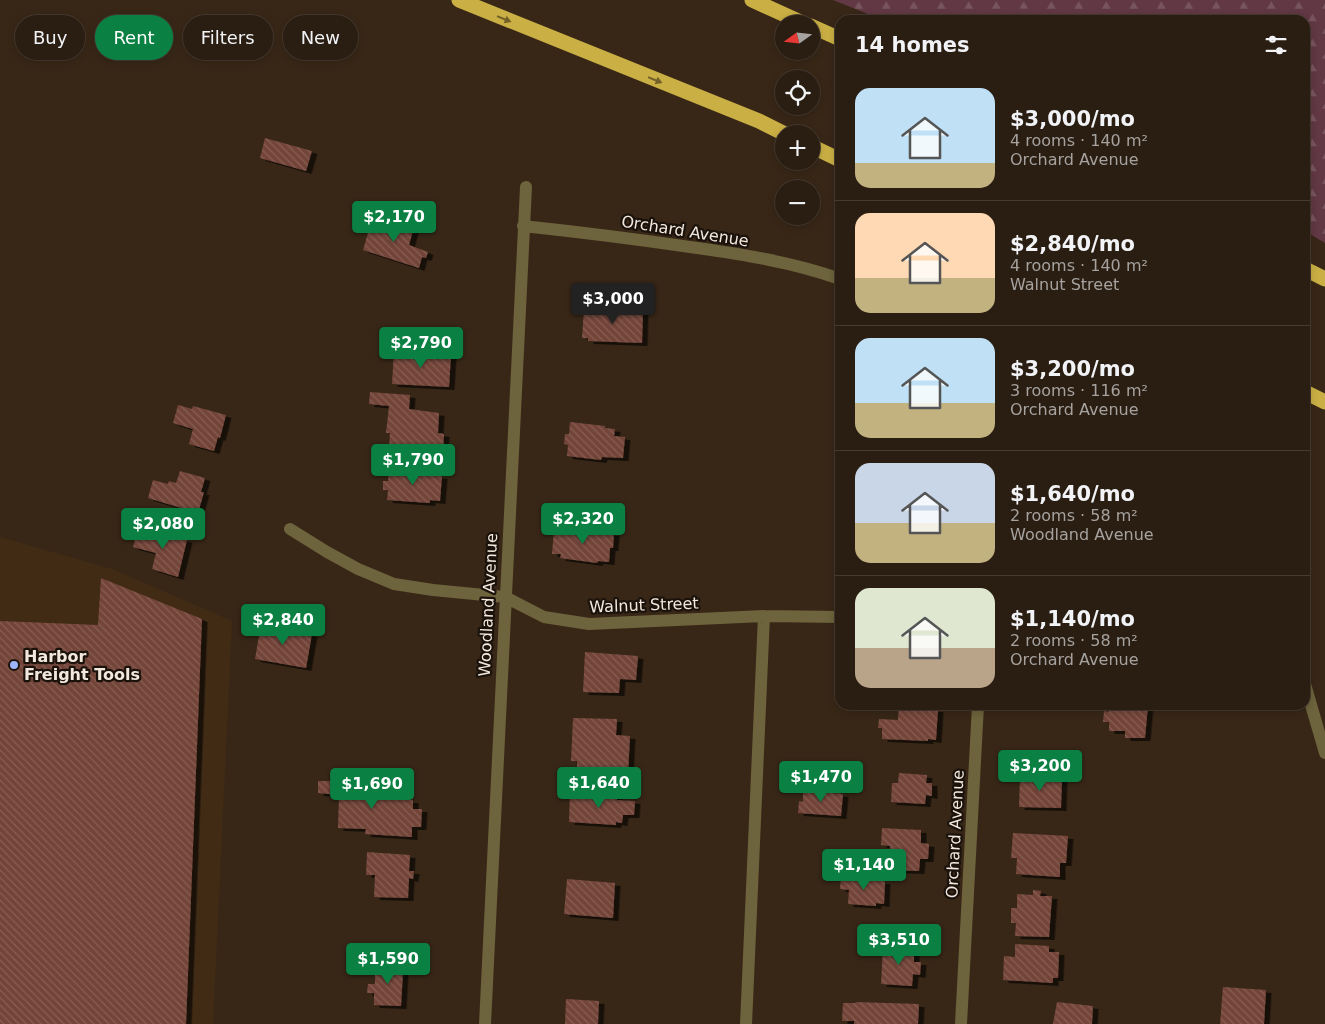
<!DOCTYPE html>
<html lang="en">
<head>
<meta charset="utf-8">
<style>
  :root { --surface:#2a1d11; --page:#362a1f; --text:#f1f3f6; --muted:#a5a29f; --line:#463b31; --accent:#0b8043 }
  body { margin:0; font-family:"DejaVu Sans",sans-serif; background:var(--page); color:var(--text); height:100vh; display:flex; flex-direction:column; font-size:19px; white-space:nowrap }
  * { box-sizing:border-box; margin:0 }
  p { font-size:16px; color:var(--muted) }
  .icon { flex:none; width:28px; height:28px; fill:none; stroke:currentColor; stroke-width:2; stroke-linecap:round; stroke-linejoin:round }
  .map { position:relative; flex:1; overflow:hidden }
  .details { position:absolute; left:835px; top:15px; width:475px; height:695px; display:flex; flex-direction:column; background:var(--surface); border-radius:15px; box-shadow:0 2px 8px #0003,0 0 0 1px var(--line) }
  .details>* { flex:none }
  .top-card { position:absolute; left:15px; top:15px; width:475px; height:45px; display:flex; gap:10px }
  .needle { width:32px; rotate:255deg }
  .buttons { position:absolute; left:775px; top:15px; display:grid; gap:10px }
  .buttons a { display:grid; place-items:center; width:45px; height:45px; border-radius:50%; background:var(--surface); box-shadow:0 2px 8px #0003,0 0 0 1px var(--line); font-size:25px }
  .price { position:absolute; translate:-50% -42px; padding:0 11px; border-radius:5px; background:var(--accent); color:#fff; font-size:16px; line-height:32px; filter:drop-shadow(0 1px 2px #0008) }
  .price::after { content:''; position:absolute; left:50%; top:30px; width:15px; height:11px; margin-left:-8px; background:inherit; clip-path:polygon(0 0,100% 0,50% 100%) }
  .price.selected { background:#222; color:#fff }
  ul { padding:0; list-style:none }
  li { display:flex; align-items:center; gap:15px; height:125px; padding:0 20px }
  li+li { border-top:1px solid var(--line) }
  li span { display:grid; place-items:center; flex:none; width:140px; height:100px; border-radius:15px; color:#555 }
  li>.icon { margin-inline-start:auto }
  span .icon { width:60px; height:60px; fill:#fffc; stroke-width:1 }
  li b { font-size:21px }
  h2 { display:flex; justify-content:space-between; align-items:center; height:60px; padding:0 20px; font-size:21px }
  .tag { padding:0 18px; border-radius:22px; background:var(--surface); box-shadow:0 2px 8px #0003,0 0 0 1px var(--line); font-size:18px; line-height:45px }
  .tag.selected { background:var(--accent); color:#fff }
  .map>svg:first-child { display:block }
</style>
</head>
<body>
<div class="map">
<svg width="1325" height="1024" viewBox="0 0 1325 1024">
  <defs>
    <pattern id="forest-firs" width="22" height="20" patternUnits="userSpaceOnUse" patternTransform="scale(1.25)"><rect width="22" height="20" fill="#613843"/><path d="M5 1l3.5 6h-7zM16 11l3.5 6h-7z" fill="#78555e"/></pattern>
    <pattern id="building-back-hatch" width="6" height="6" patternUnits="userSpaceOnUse" patternTransform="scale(1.25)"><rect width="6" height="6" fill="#734439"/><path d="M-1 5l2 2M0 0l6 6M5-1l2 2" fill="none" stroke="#875f55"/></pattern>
    <filter id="shadow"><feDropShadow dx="5.5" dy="3" stdDeviation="0" flood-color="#0009"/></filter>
  </defs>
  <rect width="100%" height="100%" fill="#382717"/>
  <path fill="#412b15" d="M0 537 112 569 232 621 213 1024H0Z"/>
  <path fill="url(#forest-firs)" d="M833 0H1325V243L1305 231V20H883Z"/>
  <path fill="url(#building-back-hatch)" filter="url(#shadow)" d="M265 138 312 151 306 171 260 158Z
    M382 217 414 227 409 245 428 252 426 258 422 257 419 268 363 250 370 226 379 229Z
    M590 306 629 308V310L643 311 642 343 588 341V338H582L584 309H590Z
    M394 351 451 355 449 387 392 384Z
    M370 392 410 395 409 409 439 413 438 433 444 434 443 453 389 448 390 433H386L389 406 369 404Z
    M178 405 192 409 193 406 226 415 220 438 218 437 214 451 189 444 193 429 173 423Z
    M570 422 605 426V428L615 429 614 436 625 437 623 458 602 457 601 460 567 456 568 445 564 444 565 434H569Z
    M389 469 431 471 432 475 442 476 440 501 430 500V503L387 500 388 490H383V481H388Z
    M180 471 205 478 201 492H204L198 513 148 498 153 480 168 484 169 481 176 483Z
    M563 527 600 530V532L614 533 613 548H610L609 562 598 561 597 563 560 558 561 554H552L554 530 563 531Z
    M138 529 149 532 150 529 187 540 178 577 152 569 156 553 133 547Z
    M101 578 202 619 186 1024H0V621L98 625Z
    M261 624 312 634 306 668 255 659Z
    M585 652 638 656 636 680 620 679 619 693 583 692Z
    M899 705 931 707V709H938L936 740 928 739V741L882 739V728H878L879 719 898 720Z
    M1109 705H1148L1145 738H1125V731H1109V722H1103L1104 711 1109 712Z
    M573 718 617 719 616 735 630 736 628 774 614 773 613 779 582 778V773L577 772V761H571Z
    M899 773 927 775 926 783H932V796L926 795 925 804 891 802 892 783H898Z
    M1020 776 1062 777 1061 808 1019 807Z
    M332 779 361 780V795H369V798L413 800V809H422L421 827H412V837L365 834 366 829 338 828 339 795 318 793V781H332Z
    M803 790 843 794 841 816 798 813 799 801 803 802Z
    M570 792 617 795V800L635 801 634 815H623L622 823 616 822V825L569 822Z
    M882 828 921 830V843L929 844 928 859H920L919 871 889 870 890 846 881 845Z
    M1013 833 1068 836 1066 863H1060V877L1016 874 1017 858H1011Z
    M367 852 410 855 409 871H414L413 879 409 878 408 898 374 897 375 875H366Z
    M841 877 878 879 877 881H885L884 904 876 903V906L848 904 849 890 840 889Z
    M567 879 615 883 613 918 564 914Z
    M1033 890 1041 891 1040 896H1052L1049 937 1015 936 1016 923H1011V908H1017V894L1033 895Z
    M891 943 901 944 900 949 914 950V962H921L920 975 913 974 912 986 881 984 883 949H890Z
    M1015 944 1049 946V952H1059L1058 978H1053V983L1003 980 1004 956 1015 957Z
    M384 961 400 962V972H403L401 1006 374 1005V993H367L368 984H375V971H384Z
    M1223 987 1266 990 1264 1024H1220Z
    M566 999 599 1001 598 1024H565Z
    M855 1002 919 1004 918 1024H854V1021H842L843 1003H856Z
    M1057 1002 1093 1006 1092 1024H1053Z"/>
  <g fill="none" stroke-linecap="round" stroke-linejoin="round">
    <path stroke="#6d633c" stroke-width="12" d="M523 226C579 232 635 239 690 247 740 254 793 262 840 279
      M290 529 327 552 358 569 394 584 433 590 505 597 544 617 589 624 764 616 840 617
      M1305 684 1325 753
      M485 1024 526 187
      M746 1024 764 616
      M961 1024 978 705"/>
    <path stroke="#caaf44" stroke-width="15" d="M459 0 759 121 785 134
      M752 0 805 24
      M811 26 840 39
      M811 146 840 160
      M1305 269 1325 279
      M1305 392 1325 402"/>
  </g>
  <defs><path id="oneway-solid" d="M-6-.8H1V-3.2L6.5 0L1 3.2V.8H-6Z" transform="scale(1.25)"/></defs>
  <g fill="#726028">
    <use href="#oneway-solid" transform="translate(504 19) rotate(22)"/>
    <use href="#oneway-solid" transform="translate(655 80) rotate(22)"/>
  </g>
  <circle fill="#9db4fd" stroke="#1a120b" stroke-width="2" cx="14" cy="665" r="5"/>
  <g text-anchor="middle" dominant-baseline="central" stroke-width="4.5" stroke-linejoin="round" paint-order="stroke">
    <g font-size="16" fill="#f3e8dd" stroke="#1a120b">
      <text transform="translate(685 231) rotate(9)">Orchard Avenue</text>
      <text transform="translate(488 605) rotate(-87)">Woodland Avenue</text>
      <text transform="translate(644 605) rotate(-2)">Walnut Street</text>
      <text transform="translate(955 834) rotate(-87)">Orchard Avenue</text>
    </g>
    <g font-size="16" font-weight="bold" fill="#f3e8dd" stroke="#1a120b" text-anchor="start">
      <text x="24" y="656">Harbor<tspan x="24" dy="18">Freight Tools</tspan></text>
    </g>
  </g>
</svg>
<div class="buttons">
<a><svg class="needle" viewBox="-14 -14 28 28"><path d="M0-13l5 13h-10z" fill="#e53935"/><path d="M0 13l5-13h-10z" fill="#a5a29f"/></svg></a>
<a><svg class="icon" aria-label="locate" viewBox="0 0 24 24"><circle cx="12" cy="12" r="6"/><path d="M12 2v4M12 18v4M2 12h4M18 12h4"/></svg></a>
<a>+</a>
<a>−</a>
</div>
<b class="price" style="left:394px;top:243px">$2,170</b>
<b class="price selected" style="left:613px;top:325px">$3,000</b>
<b class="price" style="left:421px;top:369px">$2,790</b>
<b class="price" style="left:413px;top:486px">$1,790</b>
<b class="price" style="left:583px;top:545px">$2,320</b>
<b class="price" style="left:163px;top:550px">$2,080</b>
<b class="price" style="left:283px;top:646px">$2,840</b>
<b class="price" style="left:1040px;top:792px">$3,200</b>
<b class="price" style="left:821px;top:803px">$1,470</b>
<b class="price" style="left:599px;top:809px">$1,640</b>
<b class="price" style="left:372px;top:810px">$1,690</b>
<b class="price" style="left:864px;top:891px">$1,140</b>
<b class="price" style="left:899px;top:966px">$3,510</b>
<b class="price" style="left:388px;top:985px">$1,590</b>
<div class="top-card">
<a class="tag">Buy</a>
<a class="tag selected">Rent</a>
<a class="tag">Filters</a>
<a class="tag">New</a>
</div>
<section class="details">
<h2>14 homes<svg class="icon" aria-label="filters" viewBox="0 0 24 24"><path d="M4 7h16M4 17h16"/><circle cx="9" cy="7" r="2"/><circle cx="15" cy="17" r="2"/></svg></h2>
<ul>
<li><span style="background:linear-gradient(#bfe0f5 75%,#c2b280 0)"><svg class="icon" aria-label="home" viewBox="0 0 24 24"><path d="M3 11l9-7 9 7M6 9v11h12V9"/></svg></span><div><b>$3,000/mo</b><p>4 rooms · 140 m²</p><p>Orchard Avenue</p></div></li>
<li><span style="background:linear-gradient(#ffd9b3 65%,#c2b280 0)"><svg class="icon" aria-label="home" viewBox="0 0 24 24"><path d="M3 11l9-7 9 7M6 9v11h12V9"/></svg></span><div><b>$2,840/mo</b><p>4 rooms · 140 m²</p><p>Walnut Street</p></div></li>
<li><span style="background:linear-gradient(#bfe0f5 65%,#c2b280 0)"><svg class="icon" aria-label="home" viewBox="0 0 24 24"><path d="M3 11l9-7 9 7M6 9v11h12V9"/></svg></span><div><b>$3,200/mo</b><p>3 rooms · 116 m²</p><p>Orchard Avenue</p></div></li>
<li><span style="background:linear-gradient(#c9d6e8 60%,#c2b280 0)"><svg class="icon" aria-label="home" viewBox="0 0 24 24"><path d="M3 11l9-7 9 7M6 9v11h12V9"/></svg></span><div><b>$1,640/mo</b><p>2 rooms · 58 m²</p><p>Woodland Avenue</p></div></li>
<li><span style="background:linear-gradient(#dfe7d0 60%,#b9a48a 0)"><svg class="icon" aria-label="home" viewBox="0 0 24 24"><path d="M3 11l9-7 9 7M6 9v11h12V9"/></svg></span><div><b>$1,140/mo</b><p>2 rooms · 58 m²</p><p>Orchard Avenue</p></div></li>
</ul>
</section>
</div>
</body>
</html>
